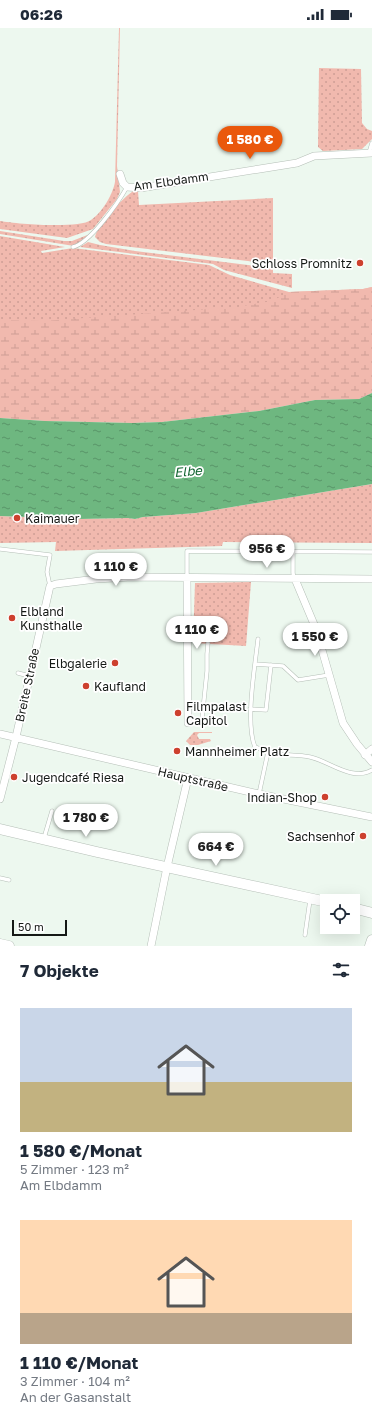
<!DOCTYPE html>
<html lang="de">
<head>
<meta charset="utf-8">
<style>
  :root { --surface:#fff; --page:#f6f6f7; --text:#1f2937; --muted:#747a83; --accent:#ea580c }
  body { margin:0; font-family:"Golos Text",sans-serif; background:var(--page); color:var(--text); height:100vh; display:flex; flex-direction:column; font-size:15px; white-space:nowrap }
  * { box-sizing:border-box; margin:0 }
  p { font-size:13px; color:var(--muted) }
  .icon { flex:none; width:22px; height:22px; fill:none; stroke:currentColor; stroke-width:2; stroke-linecap:round; stroke-linejoin:round }
  .map { position:relative; height:918px; overflow:hidden }
  .side { display:flex; flex-direction:column; background:var(--surface); flex:1 }
  .side>* { flex:none }
  .controls { position:absolute; left:320px; top:866px; display:grid; gap:8px }
  .controls a { display:grid; place-items:center; width:40px; height:40px; border-radius:0px; background:var(--surface); box-shadow:0 4px 16px #0002; font-size:20px }
  .scale { position:absolute; left:12px; bottom:10px; width:55px; box-sizing:border-box; padding-left:4px; border:2px solid #151916; border-top:0; font-size:11px; line-height:14px; white-space:nowrap; color:#151916; -webkit-text-stroke:3px #fff; paint-order:stroke }
  .price { position:absolute; translate:-50% -34px; padding:0 9px; border-radius:14px; background:#fff; color:#222; font-size:13px; line-height:26px; filter:drop-shadow(0 1px 2px #0008) }
  .price::after { content:''; position:absolute; left:50%; top:24px; width:12px; height:9px; margin-left:-6px; background:inherit; clip-path:polygon(0 0,100% 0,50% 100%) }
  .price.on { background:var(--accent); color:#fff }
  ul { padding:0; list-style:none }
  li { display:grid; align-content:center; gap:8px; height:212px; padding:0 20px }
  li span { display:grid; place-items:center; height:124px; border-radius:0px; color:#555 }
  li>.icon { margin-inline-start:auto }
  span .icon { width:72px; height:72px; fill:#fffc; stroke-width:1 }
  li b { font-size:17px }
  h2 { display:flex; justify-content:space-between; align-items:center; height:48px; padding:0 20px; font-size:17px }
  .status { display:flex; justify-content:space-between; align-items:center; height:28px; padding:0 20px; background:var(--surface); direction:ltr }
  .status svg { height:11px; fill:currentColor }
  .map>svg:first-child { display:block }
</style>
</head>
<body>
<div class="status"><b>06:26</b><svg viewBox="0 0 49 12"><path d="M0 12V9h3v3zM5 12V6h3v6zM10 12V3h3v9zM15 12V0h3v12zM26 1h20v11H26zM47 4h2v5h-2z"/></svg></div>
<div class="map">
<svg width="372" height="918" viewBox="0 0 372 918">
  <defs>
    <pattern id="grass-dots" width="8" height="8" patternUnits="userSpaceOnUse"><rect width="8" height="8" fill="#f1b9ae"/><path d="M2 2h.1M6 6h.1" fill="none" stroke="#ce9e95" stroke-width="1.8" stroke-linecap="round"/></pattern>
    <pattern id="wetland-marsh" width="20" height="14" patternUnits="userSpaceOnUse"><rect width="20" height="14" fill="#f1b9ae"/><path d="M1 5h8M5 5V1M11 12h8M15 12V8" fill="none" stroke="#ce9e95"/></pattern>
    <pattern id="water-ripples" width="26" height="14" patternUnits="userSpaceOnUse"><rect width="26" height="14" fill="#6eb780"/><path d="M2 4q2-2 4 0t4 0M15 11q2-2 4 0t4 0" fill="none" stroke="#599468"/></pattern>
  </defs>
  <rect width="100%" height="100%" fill="#edf8ef"/>
  <path fill="url(#grass-dots)" d="M119 0H120L117 138 120 164 117 171 93 201 67 210 0 201V193C17 196 79 201 91 192 102 185 113 166 115 154Z
    M319 40 361 41 362 95 367 101 372 103V111L362 121 323 123 318 119Z
    M135 162 138 163 139 177 273 170V236L106 216 100 214 95 209C98 196 123 169 135 162Z
    M0 203 64 213H72L90 206 74 218 0 206Z
    M0 208 65 219 41 223 42 225 73 220 209 237 230 247 289 264 363 261 372 259V365L0 390Z
    M88 214 100 217 135 223 273 240V245L292 246V260L224 242 213 236 80 219Z
    M372 456V515L223 514 222 518 55 523 56 514 0 515V488L79 491 128 490 135 491 143 489 196 485Z
    M251 554 246 618 193 615 195 555Z
    M194 704H212V705H199L197 707 199 711H210L211 713 198 717H190L186 713Z"/>
  <path fill="url(#wetland-marsh)" d="M372 259V365L359 371 315 372 259 383 162 394 132 395 45 393 0 390V292L43 293 237 279 272 273 289 264 363 261Z"/>
  <path fill="url(#water-ripples)" d="M372 365V456L196 485 143 489 135 491 128 490 79 491 0 488V390L45 393 132 395 162 394 259 383 315 372 359 371Z"/>
  <g fill="none" stroke-linecap="round" stroke-linejoin="round">
    <defs>
      <path id="lane" d="M369 125 372 115
        M73 219C90 215 118 175 127 159
        M0 521 50 527 47 544 50 558
        M293 524V545L294 550
        M187 549V523L372 524
        M258 611C255 638 245 695 255 719 259 720 263 723 267 724 280 728 296 726 310 729 329 733 352 754 372 742
        M255 636 283 638 298 652 329 647
        M18 645 29 648
        M250 681 266 682 271 637
        M188 695 198 693 202 691 207 643V626L208 615
        M259 766 268 724
        M44 810 52 783
        M0 850 9 852
        M305 907 310 872"/>
      <path id="street" d="M120 146 123 155 127 159 141 160 297 135 314 128 372 125
        M187 549 188 695
        M295 551 316 601 343 695 357 716 372 734
        M0 706 259 766 372 789
        M365 727 372 721
        M0 771 16 709 50 558 56 556 96 551 132 549 372 551
        M151 918 167 839 188 750"/>
      <path id="secondary" d="M0 801 97 824 327 874
        M353 880 372 885
        M0 916 9 918
        M370 918 372 912"/>
    </defs>
    <use href="#lane" stroke="#b5bfb7" stroke-width="4.5"/>
    <use href="#street" stroke="#b5bfb7" stroke-width="8"/>
    <use href="#secondary" stroke="#b5bfb7" stroke-width="11"/>
    <use href="#lane" stroke="#fff" stroke-width="3.5"/>
    <use href="#street" stroke="#fff" stroke-width="7"/>
    <use href="#secondary" stroke="#fff" stroke-width="10"/>
  </g>
  <g fill="#cd402e" stroke="#fff" stroke-width="1.5">
    <circle cx="360" cy="235" r="4"/>
    <circle cx="17" cy="490" r="4"/>
    <circle cx="12" cy="590" r="4"/>
    <circle cx="115" cy="635" r="4"/>
    <circle cx="86" cy="658" r="4"/>
    <circle cx="178" cy="685" r="4"/>
    <circle cx="177" cy="723" r="4"/>
    <circle cx="14" cy="749" r="4"/>
    <circle cx="325" cy="769" r="4"/>
    <circle cx="363" cy="808" r="4"/>
  </g>
  <g text-anchor="middle" dominant-baseline="central" stroke-width="3.5" stroke-linejoin="round" paint-order="stroke">
    <g font-size="12" fill="#151916" stroke="#fff">
      <text transform="translate(171 153) rotate(-8)">Am Elbdamm</text>
      <text transform="translate(27 657) rotate(-78)">Breite Straße</text>
      <text transform="translate(193 751) rotate(13)">Hauptstraße</text>
    </g>
    <g font-size="12" fill="#151916" stroke="#fff" text-anchor="start">
      <text x="352" y="235" text-anchor="end">Schloss Promnitz</text>
      <text x="25" y="490">Kaimauer</text>
      <text x="20" y="583">Elbland<tspan x="20" dy="14">Kunsthalle</tspan></text>
      <text x="107" y="635" text-anchor="end">Elbgalerie</text>
      <text x="94" y="658">Kaufland</text>
      <text x="186" y="678">Filmpalast<tspan x="186" dy="14">Capitol</tspan></text>
      <text x="185" y="723">Mannheimer Platz</text>
      <text x="22" y="749">Jugendcafé Riesa</text>
      <text x="317" y="769" text-anchor="end">Indian-Shop</text>
      <text x="355" y="808" text-anchor="end">Sachsenhof</text>
    </g>
    <g font-size="13" font-style="italic" fill="#126531" stroke="#fff">
      <text transform="translate(188 443) rotate(-4)">Elbe</text>
    </g>
  </g>
</svg>
<div class="controls">
<a><svg class="icon" aria-label="locate" viewBox="0 0 24 24"><circle cx="12" cy="12" r="6"/><path d="M12 2v4M12 18v4M2 12h4M18 12h4"/></svg></a>
</div>
<div class="scale">50 m</div>
<b class="price on" style="left:250px;top:132px">1 580 €</b>
<b class="price" style="left:267px;top:541px">956 €</b>
<b class="price" style="left:116px;top:559px">1 110 €</b>
<b class="price" style="left:197px;top:622px">1 110 €</b>
<b class="price" style="left:315px;top:629px">1 550 €</b>
<b class="price" style="left:86px;top:810px">1 780 €</b>
<b class="price" style="left:216px;top:839px">664 €</b>
</div>
<section class="side">
<h2>7 Objekte<svg class="icon" aria-label="filters" viewBox="0 0 24 24"><path d="M4 7h16M4 17h16"/><circle cx="9" cy="7" r="2"/><circle cx="15" cy="17" r="2"/></svg></h2>
<ul>
<li><span style="background:linear-gradient(#c9d6e8 60%,#c2b280 0)"><svg class="icon" aria-label="home" viewBox="0 0 24 24"><path d="M3 11l9-7 9 7M6 9v11h12V9"/></svg></span><div><b>1 580 €/Monat</b><p>5 Zimmer · 123 m²</p><p>Am Elbdamm</p></div></li>
<li><span style="background:linear-gradient(#ffd9b3 75%,#b9a48a 0)"><svg class="icon" aria-label="home" viewBox="0 0 24 24"><path d="M3 11l9-7 9 7M6 9v11h12V9"/></svg></span><div><b>1 110 €/Monat</b><p>3 Zimmer · 104 m²</p><p>An der Gasanstalt</p></div></li>
</ul>
</section>
</body>
</html>
